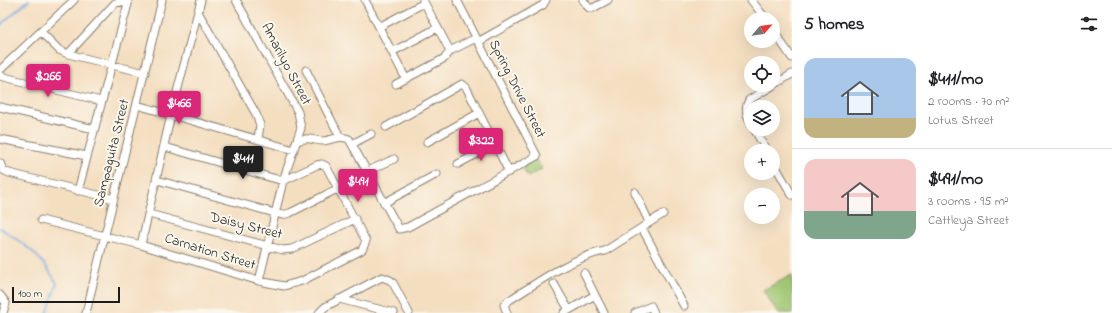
<!DOCTYPE html>
<html lang="en">
<head>
<meta charset="utf-8">
<style>
  :root { --surface:#fff; --page:#f2f2f2; --text:#202124; --muted:#757577; --line:#e0e0e0; --accent:#db2777 }
  body { margin:0; font-family:"Indie Flower",sans-serif; background:var(--page); color:var(--text); height:100vh; display:flex; flex-direction:column; font-size:15px; white-space:nowrap }
  * { box-sizing:border-box; margin:0 }
  p { font-size:13px; color:var(--muted) }
  .icon { flex:none; width:22px; height:22px; fill:none; stroke:currentColor; stroke-width:2; stroke-linecap:round; stroke-linejoin:round }
  .map { position:relative; flex:1; overflow:hidden }
  .panel { display:flex; flex-direction:column; background:var(--surface); width:320px }
  .panel>* { flex:none }
  .needle { width:26px; rotate:62deg }
  .controls { position:absolute; left:744px; top:12px; display:grid; gap:8px }
  .controls a { display:grid; place-items:center; width:36px; height:36px; border-radius:50%; background:var(--surface); box-shadow:0 4px 16px #0002; font-size:20px }
  .scale { position:absolute; left:12px; bottom:10px; width:108px; box-sizing:border-box; padding-left:4px; border:2px solid #1c1c1c; border-top:0; font-size:11px; line-height:14px; white-space:nowrap; color:#1c1c1c; -webkit-text-stroke:3px #fbf7ec; paint-order:stroke }
  .price { position:absolute; translate:-50% -34px; padding:0 9px; border-radius:4px; background:var(--accent); color:#fff; font-size:13px; line-height:26px; filter:drop-shadow(0 1px 2px #0008) }
  .price::after { content:''; position:absolute; left:50%; top:24px; width:12px; height:9px; margin-left:-6px; background:inherit; clip-path:polygon(0 0,100% 0,50% 100%) }
  .price.current { background:#222; color:#fff }
  ul { padding:0; list-style:none }
  li { display:flex; align-items:center; gap:12px; height:100px; padding:0 12px }
  li+li { border-top:1px solid var(--line) }
  li span { display:grid; place-items:center; flex:none; width:112px; height:80px; border-radius:12px; color:#555 }
  li>.icon { margin-inline-start:auto }
  span .icon { width:48px; height:48px; fill:#fffc; stroke-width:1 }
  li b { font-size:17px }
  h2 { display:flex; justify-content:space-between; align-items:center; height:48px; padding:0 12px; font-size:17px }
  main { display:flex; flex:1; min-height:0 }
  .map>svg:first-child { display:block }
</style>
</head>
<body>
<main>
<div class="map">
<svg width="792" height="313" viewBox="0 0 792 313">
  <rect width="100%" height="100%" fill="#fbf7ec"/>
  <filter id="ink" filterUnits="userSpaceOnUse"><feTurbulence type="fractalNoise" baseFrequency=".025" numOctaves="2"/><feDisplacementMap in="SourceGraphic" scale="8" xChannelSelector="R" yChannelSelector="G"/><feConvolveMatrix kernelMatrix="1 2 1 2 8 2 1 2 1" color-interpolation-filters="sRGB"/></filter>
  <filter id="wash" filterUnits="userSpaceOnUse"><feTurbulence type="fractalNoise" baseFrequency=".012" numOctaves="4" result="noise"/><feDisplacementMap in="SourceGraphic" scale="16" xChannelSelector="R" yChannelSelector="G"/><feGaussianBlur stdDeviation="0.9" result="paint"/><feColorMatrix in="noise" values="0 0 0 0 0 0 0 0 0 0 0 0 0 0 0 0 0 1.4 0 .05"/><feComposite in="paint" operator="in"/></filter>
  <g filter="url(#wash)">
    <rect width="100%" height="100%" fill="#f4dec0"/>
    <path fill="#9dc570" stroke="#5c7046" d="M536 160 542 169 528 177 522 167Z
      M792 275V313H778L763 290Z"/>
    <g fill="none" stroke-linecap="round" stroke-linejoin="round">
      <path stroke="#6ca6dc" stroke-width="2" d="M0 25 29 0
        M0 228C25 244 43 257 57 284L47 313"/>
    </g>
  </g>
  <g filter="url(#ink)">
    <g fill="none" stroke-linecap="round" stroke-linejoin="round">
      <defs>
        <path id="minor" d="M236 0 298 112 301 128 283 181 259 281
          M365 0 406 79
          M423 0 450 51
          M583 0 589 8H593L608 0
          M751 0 766 19
          M198 12 256 114 260 125 258 139
          M379 27 424 3
          M773 30 792 58
          M41 32 59 50 68 54 145 73
          M478 42 543 5 546 0
          M392 52 437 28
          M68 54 115 3 128 1
          M0 70 74 0
          M306 70 340 137
          M0 76 101 101
          M396 84 445 58 450 51 476 38
          M137 105 294 150
          M0 107 94 129
          M751 123C746 115 744 108 749 100L792 74
          M386 127 462 84 466 87 509 172
          M754 129 767 151
          M0 139 87 156
          M297 141C311 136 312 141 323 141 333 140 339 135 349 139L399 229 408 227 537 156 457 0
          M427 142 479 113
          M352 144 371 134
          M773 162 792 195
          M0 163 3 170 9 173 114 199
          M458 164 495 144
          M368 171 394 159
          M157 180 282 215 290 213 339 188
          M78 191 129 0
          M635 192 649 222
          M384 203 437 174
          M149 214 283 250 292 249 355 219
          M41 220 141 245 259 281 284 286 302 281 362 250 366 241 326 166 322 164 317 165 283 181 165 147
          M642 228 684 306
          M141 245 171 115 201 0
          M584 273 604 313
          M554 284 569 310
          M0 295 6 303 3 313
          M339 299 394 313
          M86 313 162 0
          M319 313 325 307 382 277 390 280 393 283 409 313
          M507 313 504 305 508 301C537 283 572 257 605 251L663 214
          M564 313 595 295
          M635 313 651 306 654 313"/>
      </defs>
      <use href="#minor" stroke="#887d6e" stroke-width="9"/>
      <use href="#minor" stroke="#fff" stroke-width="7"/>
    </g>
  </g>
  <g text-anchor="middle" dominant-baseline="central" stroke-width="4" stroke-linejoin="round" paint-order="stroke">
    <g font-size="14" fill="#1c1c1c" stroke="#fbf7ec">
      <text transform="translate(286 64) rotate(62)">Amarilyo Street</text>
      <text transform="translate(517 89) rotate(63)">Spring Drive Street</text>
      <text transform="translate(112 153) rotate(-76)">Sampaguita Street</text>
      <text transform="translate(246 226) rotate(14)">Daisy Street</text>
      <text transform="translate(210 252) rotate(17)">Carnation Street</text>
    </g>
  </g>
</svg>
<div class="controls">
<a><svg class="needle" viewBox="-14 -14 28 28"><path d="M0-13l5 13h-10z" fill="#e53935"/><path d="M0 13l5-13h-10z" fill="#757577"/></svg></a>
<a><svg class="icon" aria-label="locate" viewBox="0 0 24 24"><circle cx="12" cy="12" r="6"/><path d="M12 2v4M12 18v4M2 12h4M18 12h4"/></svg></a>
<a><svg class="icon" aria-label="layers" viewBox="0 0 24 24"><path d="M12 4l9 5-9 5-9-5zM3 14l9 5 9-5"/></svg></a>
<a>+</a>
<a>−</a>
</div>
<div class="scale">100 m</div>
<b class="price" style="left:48px;top:98px">$266</b>
<b class="price" style="left:179px;top:125px">$466</b>
<b class="price" style="left:481px;top:162px">$322</b>
<b class="price current" style="left:243px;top:180px">$411</b>
<b class="price" style="left:358px;top:203px">$491</b>
</div>
<section class="panel">
<h2>5 homes<svg class="icon" aria-label="filters" viewBox="0 0 24 24"><path d="M4 7h16M4 17h16"/><circle cx="9" cy="7" r="2"/><circle cx="15" cy="17" r="2"/></svg></h2>
<ul>
<li><span style="background:linear-gradient(#a9c7e8 75%,#c2b280 0)"><svg class="icon" aria-label="home" viewBox="0 0 24 24"><path d="M3 11l9-7 9 7M6 9v11h12V9"/></svg></span><div><b>$411/mo</b><p>2 rooms · 70 m²</p><p>Lotus Street</p></div></li>
<li><span style="background:linear-gradient(#f6c9c9 65%,#7fa58c 0)"><svg class="icon" aria-label="home" viewBox="0 0 24 24"><path d="M3 11l9-7 9 7M6 9v11h12V9"/></svg></span><div><b>$491/mo</b><p>3 rooms · 95 m²</p><p>Cattleya Street</p></div></li>
</ul>
</section>
</main>
</body>
</html>
